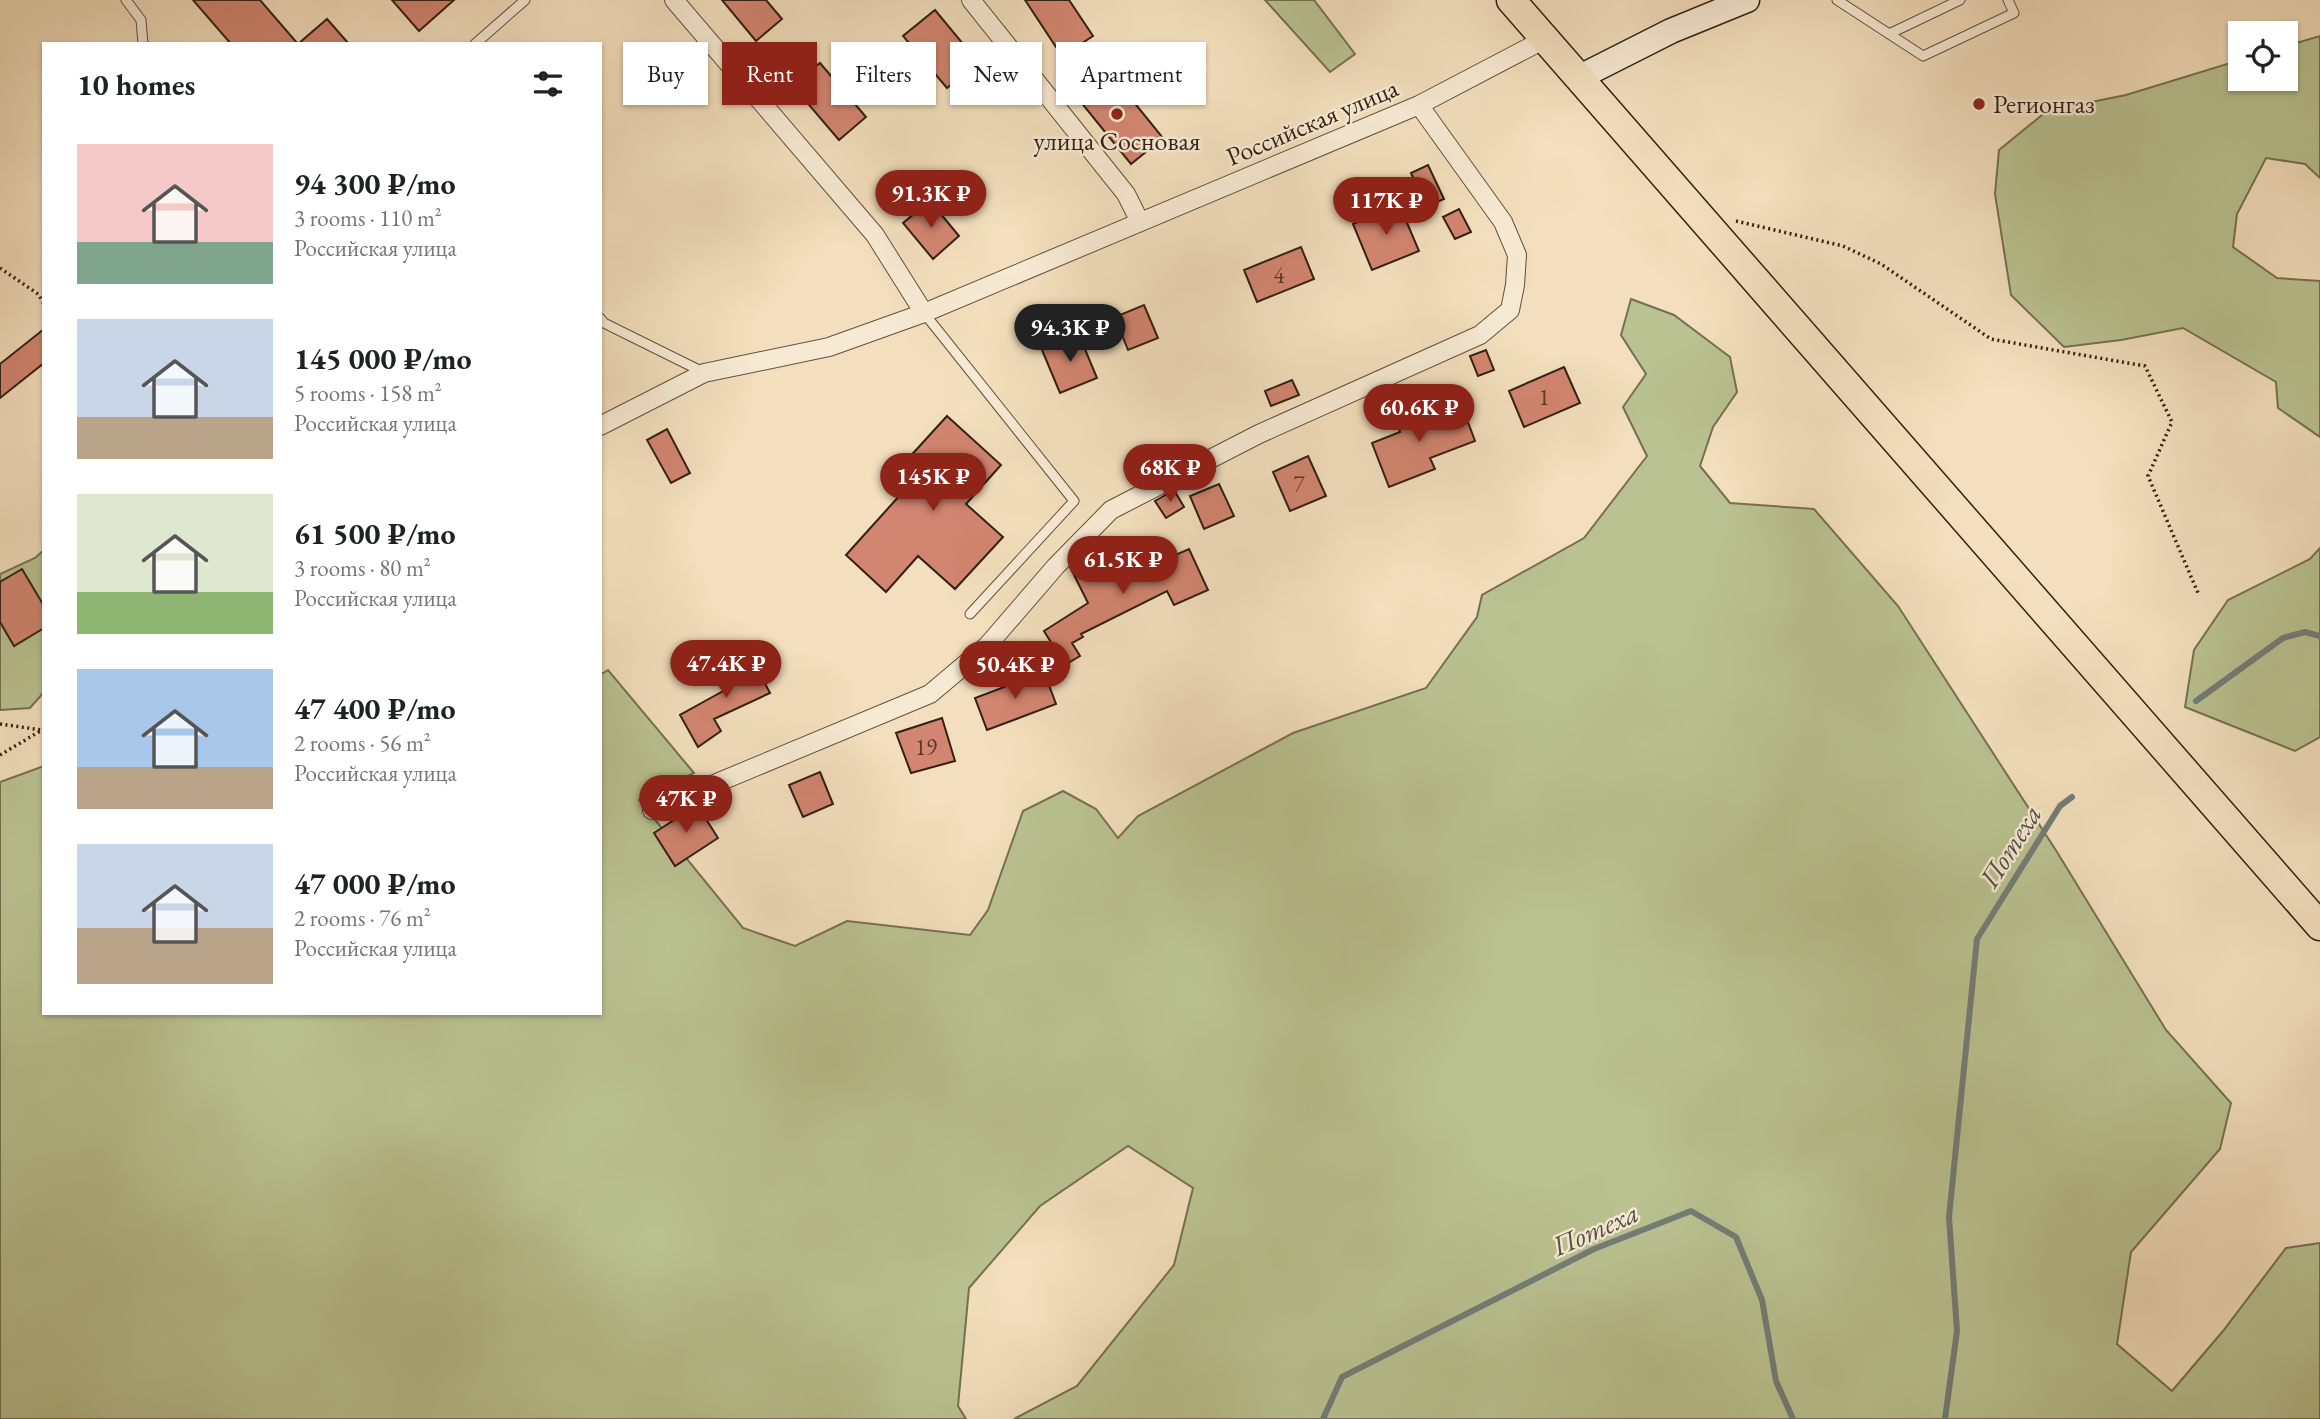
<!DOCTYPE html>
<html lang="en">
<head>
<meta charset="utf-8">
<style>
  :root { --surface:#fff; --page:#f2f2f2; --text:#202124; --muted:#757577; --accent:#8f2418 }
  body { margin:0; font-family:"EB Garamond",serif; background:var(--page); color:var(--text); height:100vh; display:flex; flex-direction:column; font-size:26px; white-space:nowrap }
  * { box-sizing:border-box; margin:0 }
  p { font-size:23px; color:var(--muted) }
  .icon { flex:none; width:38px; height:38px; fill:none; stroke:currentColor; stroke-width:2; stroke-linecap:round; stroke-linejoin:round }
  .map { position:relative; flex:1; overflow:hidden }
  .sheet { position:absolute; left:42px; top:42px; width:560px; height:973px; display:flex; flex-direction:column; background:var(--surface); border-radius:0px; box-shadow:0 2px 5px #0004 }
  .sheet>* { flex:none }
  .hud { position:absolute; left:623px; top:42px; width:665px; height:63px; display:flex; gap:14px }
  .buttons { position:absolute; left:2228px; top:21px; display:grid; gap:14px }
  .buttons a { display:grid; place-items:center; width:70px; height:70px; border-radius:0px; background:var(--surface); box-shadow:0 2px 5px #0004; font-size:35px }
  .price { position:absolute; translate:-50% -60px; padding:0 16px; border-radius:24px; background:var(--accent); color:#fff; font-size:23px; line-height:46px; filter:drop-shadow(0 2px 4px #0008) }
  .price::after { content:''; position:absolute; left:50%; top:42px; width:21px; height:16px; margin-left:-10px; background:inherit; clip-path:polygon(0 0,100% 0,50% 100%) }
  .price.current { background:#222; color:#fff }
  ul { padding:0; list-style:none }
  li { display:flex; align-items:center; gap:21px; height:175px; padding:0 35px }
  li span { display:grid; place-items:center; flex:none; width:196px; height:140px; border-radius:0px; color:#555 }
  li>.icon { margin-inline-start:auto }
  span .icon { width:84px; height:84px; fill:#fffc; stroke-width:1 }
  li b { font-size:30px }
  h2 { display:flex; justify-content:space-between; align-items:center; height:84px; padding:0 35px; font-size:30px }
  .tag { padding:0 24px; border-radius:0px; background:var(--surface); box-shadow:0 2px 5px #0004; font-size:24px; line-height:63px }
  .tag.current { background:var(--accent); color:#fff }
  .map>svg:first-child { display:block }
</style>
</head>
<body>
<div class="map">
<svg width="2320" height="1419" viewBox="0 0 2320 1419">
  <rect width="100%" height="100%" fill="#f3dfbd"/>
  <filter id="stains"><feTurbulence type="fractalNoise" baseFrequency=".00286" numOctaves="4"/><feColorMatrix values="0 0 0 0 .2 0 0 0 0 .09 0 0 0 0 .02 0 0 0 .5 -.17"/></filter>
  <radialGradient id="worn" r=".72"><stop offset=".6" stop-color="#630" stop-opacity="0"/><stop offset="1" stop-color="#630" stop-opacity=".3"/></radialGradient>
  <path fill="#bac291" stroke="#767053" stroke-width="2" d="M1265 0H1314L1355 54 1330 72Z
    M2320 36V178L2305 164 2266 158 2237 214 2233 247 2277 278 2320 281V437L2278 408 2276 382 2183 328 2121 340 2064 347 2011 295 1995 194 1999 150 2047 111 2126 95 2240 60V79H2286V46Z
    M1631 299 1674 315 1730 357 1737 392 1713 427 1700 466 1730 503 1814 509 1898 606 2057 852 2166 1030 2231 1103 2220 1149 2131 1252 2117 1344 2172 1391 2223 1331 2286 1248 2320 1243V1419H1014L1077 1386 1174 1265 1193 1188 1128 1146 1040 1206 969 1288 958 1406 966 1419H0V782L44 766V1013H600V675L608 670 694 773 639 800 743 928 795 946 847 921 970 935 988 910 1023 811 1063 791 1096 809 1118 838 1138 816 1293 733 1426 688 1477 617 1482 595 1584 538 1647 456 1623 407 1646 374 1621 335Z
    M2320 548V737L2295 751 2185 707 2194 650 2228 600 2310 559Z
    M44 550V692L30 708 0 710V574L35 558Z"/>
  <g fill="none" stroke-linecap="round" stroke-linejoin="round">
    <path stroke="#737d77" stroke-width="6" d="M2196 701 2283 638 2305 632 2320 636
      M1323 1419 1342 1377 1594 1249 1691 1211 1736 1237 1762 1300 1776 1381 1793 1419
      M1945 1419 1957 1331 1949 1217 1977 939 2060 806 2072 797"/>
  </g>
  <path fill="#d28570" stroke="#331f15" stroke-width="2" d="M193 0H260L298 44H231Z
    M392 0H454L419 31Z
    M722 0H766L782 19 756 41Z
    M1025 0H1069L1093 36 1062 56Z
    M935 10 978 62 947 88 903 36Z
    M327 19 349 44H298Z
    M820 63 866 117 839 140 792 85Z
    M1103 64 1163 138 1131 164 1071 90Z
    M1428 165 1444 199 1426 207 1411 173Z
    M930 201 959 236 933 259 903 223Z
    M1399 204 1419 251 1372 270 1353 224Z
    M1459 209 1471 232 1455 239 1443 217Z
    M1301 247 1314 279 1257 302 1244 270Z
    M1144 305 1158 338 1128 350 1115 317Z
    M44 329V363L0 398V364Z
    M1079 335 1097 378 1060 393 1042 350Z
    M1486 350 1494 370 1478 376 1470 356Z
    M1564 367 1580 403 1524 427 1509 391Z
    M1292 380 1299 395 1271 406 1265 391Z
    M1409 403 1418 427 1463 409 1475 441 1430 458 1435 469 1389 487 1372 443 1400 432 1391 410Z
    M947 416 1001 465 966 504 1003 537 955 589 918 556 886 592 846 555 910 484 896 472Z
    M667 429 690 473 671 483 647 440Z
    M1308 456 1326 496 1290 511 1273 472Z
    M1219 484 1234 516 1204 529 1190 496Z
    M1174 490 1184 507 1166 518 1155 501Z
    M1189 549 1208 590 1174 605 1167 591 1081 634 1083 637 1072 643 1080 656 1065 665 1044 631 1088 603 1071 569 1088 561 1099 574 1128 560 1134 573Z
    M22 569 44 606V628L14 646 0 622V582Z
    M751 657 770 693 714 719 721 731 698 747 680 715 725 690 716 675Z
    M1044 672 1056 704 987 730 975 698Z
    M942 718 955 761 911 773 896 733Z
    M820 772 833 804 803 817 789 785Z
    M697 805 718 838 675 866 654 833Z"/>
  <g fill="none" stroke-linecap="round" stroke-linejoin="round">
    <defs>
      <path id="lane" d="M126 0 141 20 143 44
        M1837 0 1923 56 2014 13 2008 0
        M1889 34 1960 0
        M475 44 525 0
        M924 313 1074 501 970 614
        M600 318 604 323 703 372"/>
      <path id="street" d="M674 0 875 235 924 313
        M971 0 1126 194 1140 222
        M600 426 704 373 829 347 924 313 1419 105 1545 39
        M652 810 930 694 987 646 1056 566 1111 510 1259 434 1480 335 1510 310 1515 285 1517 255 1503 222 1419 105"/>
      <path id="secondary" d="M1578 78 1671 31 1747 0"/>
      <path id="primary" d="M1511 0 2320 926"/>
    </defs>
    <use href="#lane" stroke="#634f3f" stroke-width="11"/>
    <use href="#street" stroke="#634f3f" stroke-width="20"/>
    <use href="#secondary" stroke="#331f15" stroke-width="27"/>
    <use href="#primary" stroke="#331f15" stroke-width="31"/>
    <path stroke="#331f15" stroke-width="3.5" stroke-dasharray="2 3.5" stroke-linecap="butt" d="M1736 221 1843 246 1881 264 1991 339 2145 366 2172 422 2148 476 2198 593
      M0 268 38 294 44 304
      M0 724 42 730
      M0 755 42 730"/>
    <use href="#lane" stroke="#f7ead4" stroke-width="9"/>
    <use href="#street" stroke="#f7ead4" stroke-width="18"/>
    <use href="#secondary" stroke="#f7ead4" stroke-width="24"/>
    <use href="#primary" stroke="#f3dfbd" stroke-width="28"/>
  </g>
  <g fill="#8f2418" stroke="#f7ead4" stroke-width="2.5">
    <circle cx="1979" cy="104" r="7"/>
    <circle cx="1117" cy="114" r="7"/>
  </g>
  <g text-anchor="middle" dominant-baseline="central" stroke-width="5" stroke-linejoin="round" paint-order="stroke">
    <g font-size="23" fill="#5b382c">
      <text x="1279" y="275">4</text>
      <text x="1544" y="397">1</text>
      <text x="1299" y="484">7</text>
      <text x="926" y="747">19</text>
    </g>
    <g font-size="26" fill="#331f15" stroke="#f7ead4" text-anchor="start">
      <text x="1993" y="104">Регионгаз</text>
      <text x="1117" y="141" text-anchor="middle">улица Сосновая</text>
    </g>
    <g font-size="26" fill="#331f15" stroke="#f7ead4">
      <text transform="translate(1312 122) rotate(-23)">Российская улица</text>
    </g>
    <g font-size="28" font-style="italic" fill="#534e46" stroke="#f7ead4">
      <text transform="translate(2010 846) rotate(-58)">Потеха</text>
      <text transform="translate(1595 1229) rotate(-24)">Потеха</text>
    </g>
  </g>
  <rect width="100%" height="100%" filter="url(#stains)"/>
  <rect width="100%" height="100%" fill="url(#worn)"/>
</svg>
<div class="buttons">
<a><svg class="icon" aria-label="locate" viewBox="0 0 24 24"><circle cx="12" cy="12" r="6"/><path d="M12 2v4M12 18v4M2 12h4M18 12h4"/></svg></a>
</div>
<b class="price" style="left:931px;top:230px">91.3K ₽</b>
<b class="price" style="left:1386px;top:237px">117K ₽</b>
<b class="price current" style="left:1070px;top:364px">94.3K ₽</b>
<b class="price" style="left:1419px;top:444px">60.6K ₽</b>
<b class="price" style="left:1170px;top:504px">68K ₽</b>
<b class="price" style="left:933px;top:513px">145K ₽</b>
<b class="price" style="left:1123px;top:596px">61.5K ₽</b>
<b class="price" style="left:726px;top:700px">47.4K ₽</b>
<b class="price" style="left:1015px;top:701px">50.4K ₽</b>
<b class="price" style="left:686px;top:835px">47K ₽</b>
<div class="hud">
<a class="tag">Buy</a>
<a class="tag current">Rent</a>
<a class="tag">Filters</a>
<a class="tag">New</a>
<a class="tag">Apartment</a>
</div>
<section class="sheet">
<h2>10 homes<svg class="icon" aria-label="filters" viewBox="0 0 24 24"><path d="M4 7h16M4 17h16"/><circle cx="9" cy="7" r="2"/><circle cx="15" cy="17" r="2"/></svg></h2>
<ul>
<li><span style="background:linear-gradient(#f6c9c9 70%,#7fa58c 0)"><svg class="icon" aria-label="home" viewBox="0 0 24 24"><path d="M3 11l9-7 9 7M6 9v11h12V9"/></svg></span><div><b>94 300 ₽/mo</b><p>3 rooms · 110 m²</p><p>Российская улица</p></div></li>
<li><span style="background:linear-gradient(#c9d6e8 70%,#b9a48a 0)"><svg class="icon" aria-label="home" viewBox="0 0 24 24"><path d="M3 11l9-7 9 7M6 9v11h12V9"/></svg></span><div><b>145 000 ₽/mo</b><p>5 rooms · 158 m²</p><p>Российская улица</p></div></li>
<li><span style="background:linear-gradient(#dfe7d0 70%,#8fb573 0)"><svg class="icon" aria-label="home" viewBox="0 0 24 24"><path d="M3 11l9-7 9 7M6 9v11h12V9"/></svg></span><div><b>61 500 ₽/mo</b><p>3 rooms · 80 m²</p><p>Российская улица</p></div></li>
<li><span style="background:linear-gradient(#a9c7e8 70%,#b9a48a 0)"><svg class="icon" aria-label="home" viewBox="0 0 24 24"><path d="M3 11l9-7 9 7M6 9v11h12V9"/></svg></span><div><b>47 400 ₽/mo</b><p>2 rooms · 56 m²</p><p>Российская улица</p></div></li>
<li><span style="background:linear-gradient(#c9d6e8 60%,#b9a48a 0)"><svg class="icon" aria-label="home" viewBox="0 0 24 24"><path d="M3 11l9-7 9 7M6 9v11h12V9"/></svg></span><div><b>47 000 ₽/mo</b><p>2 rooms · 76 m²</p><p>Российская улица</p></div></li>
</ul>
</section>
</div>
</body>
</html>
